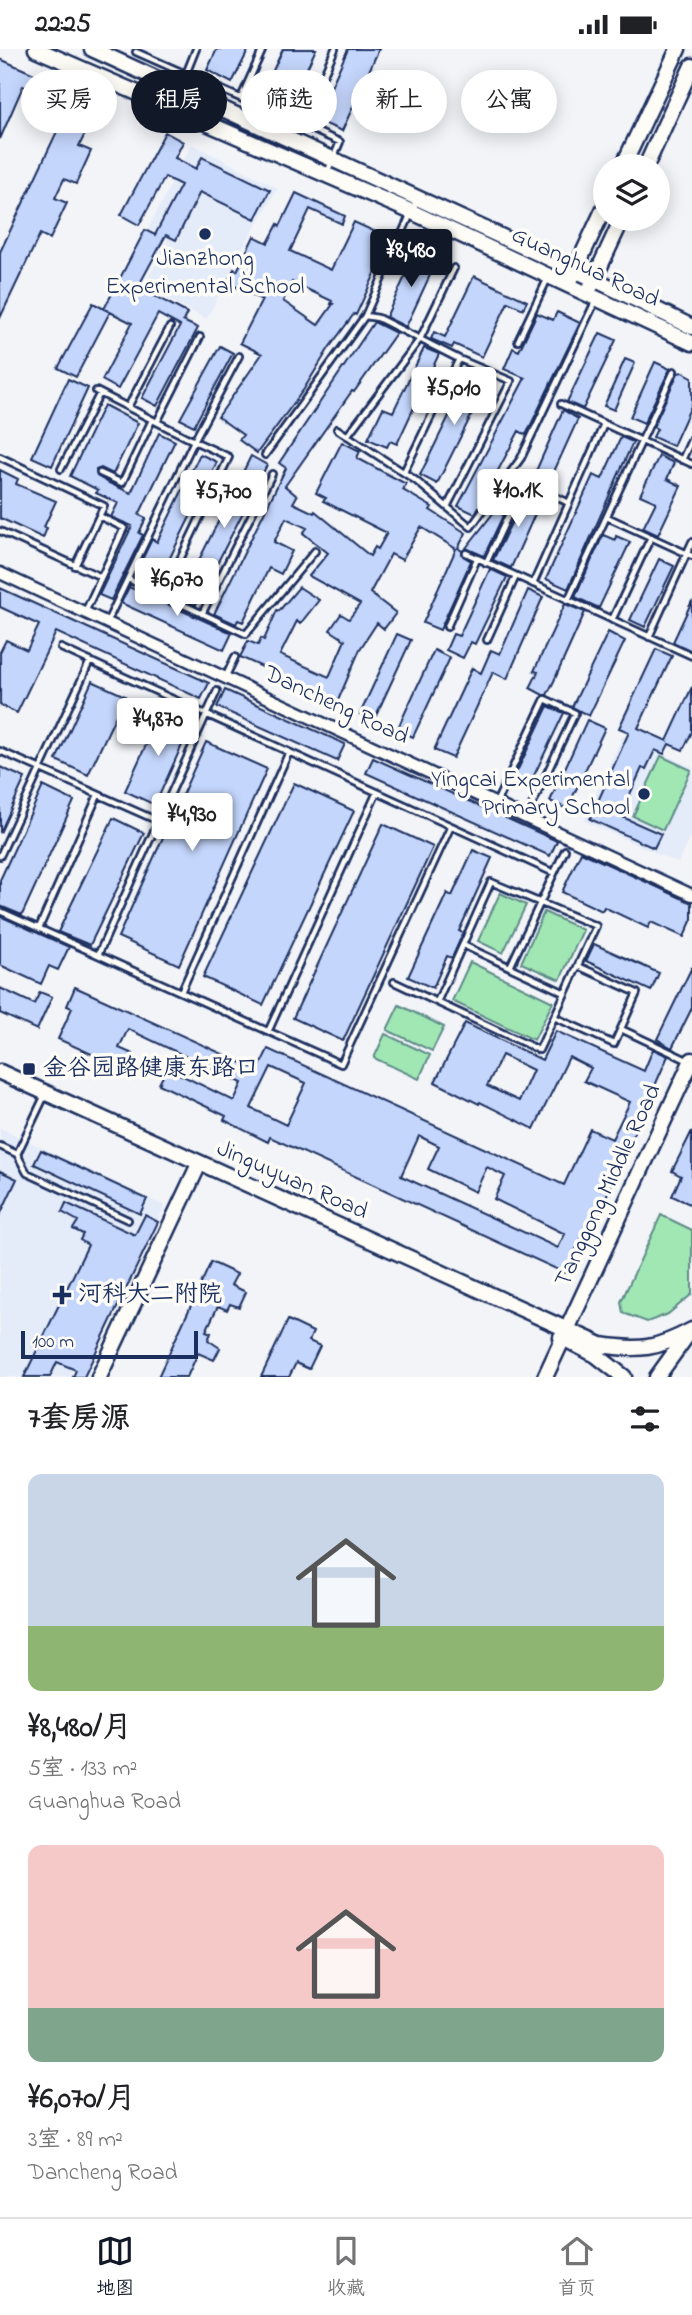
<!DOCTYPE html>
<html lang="zh">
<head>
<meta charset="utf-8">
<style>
  :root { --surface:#fff; --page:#f6f6f6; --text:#202124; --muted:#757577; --line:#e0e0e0; --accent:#111827 }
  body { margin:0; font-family:"Indie Flower","LXGW WenKai TC",sans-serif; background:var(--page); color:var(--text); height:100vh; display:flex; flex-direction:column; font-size:26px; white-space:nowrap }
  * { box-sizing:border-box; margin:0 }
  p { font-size:23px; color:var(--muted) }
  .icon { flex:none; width:38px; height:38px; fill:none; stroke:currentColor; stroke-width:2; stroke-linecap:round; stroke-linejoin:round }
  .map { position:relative; height:1328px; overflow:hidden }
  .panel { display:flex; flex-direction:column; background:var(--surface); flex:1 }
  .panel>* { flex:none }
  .guide { position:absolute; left:21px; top:21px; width:651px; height:63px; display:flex; gap:14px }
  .fabs { position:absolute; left:593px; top:105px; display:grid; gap:14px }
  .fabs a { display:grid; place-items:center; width:77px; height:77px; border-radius:50%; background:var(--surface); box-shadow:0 4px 18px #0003; font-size:35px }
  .scale { position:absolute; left:21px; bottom:18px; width:177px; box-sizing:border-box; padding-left:7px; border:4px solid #1b2f5e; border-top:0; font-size:19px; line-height:24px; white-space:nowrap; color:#1b2f5e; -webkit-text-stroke:5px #fdfcf7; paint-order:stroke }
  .price { position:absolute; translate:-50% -60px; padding:0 16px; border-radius:7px; background:#fff; color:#222; font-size:23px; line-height:46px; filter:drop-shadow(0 2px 4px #0008) }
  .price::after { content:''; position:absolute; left:50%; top:42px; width:21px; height:16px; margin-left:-10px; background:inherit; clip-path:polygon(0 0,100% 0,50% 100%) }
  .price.selected { background:var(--accent); color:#fff }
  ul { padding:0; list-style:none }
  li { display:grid; align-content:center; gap:14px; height:371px; padding:0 28px }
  li span { display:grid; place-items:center; height:217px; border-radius:14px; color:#555 }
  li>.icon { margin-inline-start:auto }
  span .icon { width:126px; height:126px; fill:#fffc; stroke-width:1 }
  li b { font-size:30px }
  h2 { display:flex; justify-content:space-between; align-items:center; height:84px; padding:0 28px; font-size:30px }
  .chip { padding:0 24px; border-radius:32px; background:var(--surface); box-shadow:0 4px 18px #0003; font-size:24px; line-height:63px }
  .chip.selected { background:var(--accent); color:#fff }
  .status { display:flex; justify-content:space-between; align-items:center; height:49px; padding:0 35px; background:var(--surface); direction:ltr }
  .status svg { height:19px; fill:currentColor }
  .tabs { display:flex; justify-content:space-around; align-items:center; height:98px; border-top:2px solid var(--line); background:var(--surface); font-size:19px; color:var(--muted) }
  .tabs a { display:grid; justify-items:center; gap:4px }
  .tabs .selected { color:var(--accent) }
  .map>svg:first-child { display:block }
</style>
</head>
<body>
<div class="status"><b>22:25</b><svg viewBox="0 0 49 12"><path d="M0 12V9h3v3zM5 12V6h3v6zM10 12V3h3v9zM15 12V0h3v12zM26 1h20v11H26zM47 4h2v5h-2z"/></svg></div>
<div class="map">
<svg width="692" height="1328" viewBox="0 0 692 1328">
  <rect width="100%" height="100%" fill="#f2f4f8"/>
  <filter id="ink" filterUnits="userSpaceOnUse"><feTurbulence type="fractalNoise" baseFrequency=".0143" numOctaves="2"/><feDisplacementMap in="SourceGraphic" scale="14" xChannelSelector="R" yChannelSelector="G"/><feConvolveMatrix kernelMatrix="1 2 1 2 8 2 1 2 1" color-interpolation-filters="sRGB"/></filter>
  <g filter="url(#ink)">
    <path fill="#e4ebf9" d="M192 95 278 139 233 216 207 270 144 238 168 191 148 180Z
      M622 687 692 718V783L678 814 584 772Z
      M0 1079 165 1157 86 1326 73 1320 69 1328H0Z"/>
    <path fill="#a1e7b4" stroke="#5e8b89" stroke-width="2" d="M661 707 691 721 663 781 633 767Z
      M500 844 526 856 503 904 478 892Z
      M544 863 583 881 560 931 521 914Z
      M470 913 553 953 534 991 452 952Z
      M399 956 444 978 432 1002 387 981Z
      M385 985 430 1006 419 1030 374 1009Z
      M661 1166 692 1181V1245L668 1265 647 1273 623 1264 621 1253Z"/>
    <path fill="#c4d6fc" stroke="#1b2f5e" stroke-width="2" fill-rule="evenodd" d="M217 0H249L232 34 207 21Z
      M283 0H316L289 58 262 45Z
      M348 0H379L342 82 316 71Z
      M0 10 57 35 51 49 23 37 0 90Z
      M81 71 90 75 79 97 91 102 76 135 64 130 55 149 67 154 50 190 40 185 0 269V203L61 74 77 81Z
      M165 83 183 93 175 109 196 120 202 108 270 141 255 170 200 143 176 191 166 186 138 238 187 264 183 272 198 279 157 357 142 349 180 277 158 265 118 340 102 331 132 274 104 260 145 181 155 186 181 136 165 128 139 176 121 166Z
      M296 144 345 167 342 175 310 160 290 202 331 221 354 173 391 190 356 266 354 265 329 299 304 340 257 404 239 391 243 386 218 368 262 305 240 294 262 251 227 233 234 220 237 222 254 187 268 194 278 175 280 177ZM292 233 332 252 331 255H333L318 276 283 252Z
      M417 202 437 211 406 278 386 268Z
      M474 227 527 252 523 260 508 253 482 308 454 295 452 299 431 290 434 283 445 288Z
      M93 254 110 263 76 328 58 319Z
      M557 263 580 274 526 386 519 382 475 465 458 457 525 329 504 320 513 299 519 302 537 264 553 271Z
      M374 273 396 284 354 343 352 342 285 437 297 447 293 454 314 464 315 462 370 507 375 498 378 500 387 484 323 452 326 449 316 444 342 393 360 402 357 409 406 435 403 441 432 458 430 461 466 484 458 499 462 502 463 507 471 512 440 581 423 574 456 500 421 478 402 511 391 505 370 544 396 564 384 580 377 574 360 600 337 654 279 629 280 626 240 608 248 592 258 596 261 589 264 591 277 561 279 562 299 538 319 551 300 575 297 572 280 606 329 628 345 591 330 581 341 565 349 570 360 555 309 527 328 504 303 484 307 479 286 469 274 493 292 502 281 525 269 519 243 573 238 571 236 575 214 565 286 419 279 414Z
      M600 284 616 291 583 360 567 353Z
      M220 297 233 304 194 377 180 370Z
      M424 299 439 305 397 395 390 392 387 398 368 390 383 359 393 363Z
      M625 310 635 314 614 361 604 357Z
      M655 313 670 320 644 374 630 368Z
      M471 322 489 331 437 435 420 426Z
      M683 323 692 328V355L673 397 653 388 657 380 653 378 678 324Z
      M68 330 88 339 52 417 32 408Z
      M104 356 138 374 113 425 101 419 96 421 97 427 109 434 131 444 159 384 175 392 139 466 146 469 139 484 143 486 111 551 99 546 132 477 111 468 118 454 96 444 98 441 70 427Z
      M563 361 578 370 547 438 532 431Z
      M621 388 633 393 568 540 546 530 593 426 602 430Z
      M200 405 217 413 159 531 137 521 152 490 157 493Z
      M251 407 267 416 196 556 180 549Z
      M659 407 674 414 667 430 681 437 658 486 643 479 656 453 640 446Z
      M0 421 18 430 16 435 56 452 44 478 47 479 43 489 0 469Z
      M528 440 543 447 511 519 493 511Z
      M505 449 510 452 484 507 466 499Z
      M603 486 615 491 616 487 630 493 599 559 575 548Z
      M659 510 674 517 645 578 630 571Z
      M490 520 507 528 475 595 471 593 463 609 446 601 453 585 459 587Z
      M129 538 232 584 224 601 121 554Z
      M0 539 209 634 201 650 56 583 17 664 0 656V603L6 591 27 601 39 576 0 558Z
      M528 541 543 548 507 630 493 623 453 709 434 701 472 619 481 624 491 601 500 605Z
      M692 552V602L673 593Z
      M565 555 585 563 554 632 547 646H543L530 639 538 623 534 622Z
      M608 583 625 592 589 667 572 658Z
      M397 585 411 591 374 671 360 665Z
      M656 600 672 607 638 679 667 692 692 638V683L683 701 669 695 664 705 655 701 646 720 642 719 620 767 661 785 654 799 590 770 629 683 619 679Z
      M434 601 450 609 413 688 397 681Z
      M92 632 125 647 88 726 56 711Z
      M225 641 345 695 337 712 217 658Z
      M548 657 564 664 527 741 512 733Z
      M161 663 191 676 155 756 125 742Z
      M587 671 605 679 567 760 550 752Z
      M206 693 267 720 179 916 118 888Z
      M373 709 557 792 550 807 366 724Z
      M0 718 25 729 0 784Z
      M294 734 354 762 263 956 203 928Z
      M43 737 74 752 22 866 0 857V831Z
      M113 769 144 784 90 896 58 883Z
      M383 775 433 798 343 992 293 969Z
      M473 801 492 809 459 882 463 884 460 891 452 909 447 907 433 939 408 928 447 844 452 847Z
      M581 803 692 854V870L684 888 651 873 648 879 604 858 602 862 562 843Z
      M0 867 69 898 58 921 49 917 41 935 0 916Z
      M594 895 659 924 651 942 586 912Z
      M692 918V959L672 999 657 990Z
      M75 938 251 1018 252 1016 259 1019 268 1000 564 1136 590 1080 612 1090 630 1053 584 1032 591 1019 569 1008 534 1080 480 1053 479 1055 435 1033 465 974 542 1011 556 982 644 1022 653 1000 668 1007 587 1191 582 1188 565 1224 270 1088 268 1093 224 1071 226 1067 159 1035 167 1019 234 1052 242 1034 128 980 119 999 133 1005 127 1021 58 990 72 959 67 957ZM502 1006 533 1021 519 1052 487 1037ZM271 1018 306 1034 286 1076 251 1059ZM419 1087 439 1097 428 1120 475 1143 487 1118 505 1127 494 1150 565 1185 558 1199 401 1127Z
      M0 939 34 955 40 943 52 948 37 981 0 964Z
      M692 1082V1156L672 1147 681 1127 672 1122Z
      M41 1101 147 1150 140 1165 34 1115Z
      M0 1122 17 1130 0 1166Z
      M66 1154 135 1186 145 1166 158 1173 84 1328H73L76 1321 57 1313 50 1328H24L88 1196 80 1191 83 1185 73 1180 78 1172 62 1163Z
      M211 1213 237 1225 231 1236 246 1243 239 1258 230 1255 227 1261 218 1257 206 1282 211 1284 208 1291 220 1299 214 1311 198 1304 187 1328H158Z
      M288 1271 313 1283 309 1292 320 1297 309 1320 296 1314 289 1328H261Z"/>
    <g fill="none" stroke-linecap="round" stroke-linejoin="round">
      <defs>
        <path id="lane" d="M136 3 340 93 327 124
          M186 25 196 0
          M241 49 263 0
          M301 76 335 0
          M365 267 378 269 459 310 511 332 447 458
          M518 292 547 231
          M96 342 194 392 107 573
          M561 355 692 415
          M128 358 170 278
          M157 373 200 288
          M337 380 415 431 471 478 521 409 595 253
          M347 387 420 290 454 219
          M265 406 365 267 417 151
          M0 408 104 457 75 517
          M682 411 692 389
          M61 420 100 344
          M404 423 459 310
          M100 424 122 434 152 371
          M607 468 692 507
          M0 482 101 528
          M466 504 692 607
          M486 514 524 433 569 454
          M128 530 246 585 315 502
          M533 535 604 375
          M163 546 229 408 194 392 239 307
          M568 551 674 322
          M85 563 124 479 99 467
          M202 565 272 425
          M612 571 651 488
          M447 578 477 510
          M649 588 692 493
          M487 591 516 527
          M61 599 554 824
          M225 629 235 608
          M0 702 158 772
          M496 754 545 650 575 664 526 769
          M0 807 90 612
          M0 862 341 1015 451 777
          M39 879 98 746
          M463 896 565 944
          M98 906 217 642
          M510 918 565 801
          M394 933 539 1001 596 877 491 833 437 953
          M181 943 289 703
          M554 968 614 995 637 944 578 917
          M621 980 687 1011
          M268 983 377 743
          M0 1097 17 1105 27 1124 128 1171
          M17 1105 45 1046"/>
        <path id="street" d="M0 524 692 846"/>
        <path id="secondary" d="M36 0 412 163 692 294
          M92 0 594 230 692 278
          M623 117 678 0
          M646 117 692 17
          M571 230 606 155
          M591 237 622 170
          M0 1023 601 1296C640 1302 657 1300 692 1281
          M561 1288 596 1306 624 1328
          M99 1328 199 1115
          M545 1328 692 1011
          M657 1328 688 1285"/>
      </defs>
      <use href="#lane" stroke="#1b2f5e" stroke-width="10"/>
      <use href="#street" stroke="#1b2f5e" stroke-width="15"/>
      <use href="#secondary" stroke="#1b2f5e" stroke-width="19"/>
      <use href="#lane" stroke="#fdfcf7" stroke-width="4.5"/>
      <use href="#street" stroke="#fdfcf7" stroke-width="10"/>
      <use href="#secondary" stroke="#fdfcf7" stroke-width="14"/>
    </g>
  </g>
  <g fill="#1b2f5e" stroke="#fdfcf7" stroke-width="2.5">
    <circle cx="205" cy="185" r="7"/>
    <circle cx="644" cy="745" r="7"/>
    <rect x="22" y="1013" width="14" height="14" rx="3.5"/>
    <path d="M58.5 1235.5h7v7h7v7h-7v7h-7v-7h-7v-7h7z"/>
  </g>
  <g text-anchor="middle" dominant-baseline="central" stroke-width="7" stroke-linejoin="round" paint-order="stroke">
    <g font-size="24" fill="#1b2f5e" stroke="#fdfcf7" text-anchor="start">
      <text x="205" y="210" text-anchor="middle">Jianzhong<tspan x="205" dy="28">Experimental School</tspan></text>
      <text x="630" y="731" text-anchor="end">Yingcai Experimental<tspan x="630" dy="28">Primary School</tspan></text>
      <text x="43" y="1020">金谷园路健康东路口</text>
      <text x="78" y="1246">河科大二附院</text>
    </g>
    <g font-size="24" fill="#1b2f5e" stroke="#fdfcf7">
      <text transform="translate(585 219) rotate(25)">Guanghua Road</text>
      <text transform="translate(336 657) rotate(25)">Dancheng Road</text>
      <text transform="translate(292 1132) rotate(24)">Jinguyuan Road</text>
      <text transform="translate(609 1137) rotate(-65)">Tanggong Middle Road</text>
    </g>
  </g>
</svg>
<div class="fabs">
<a><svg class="icon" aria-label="layers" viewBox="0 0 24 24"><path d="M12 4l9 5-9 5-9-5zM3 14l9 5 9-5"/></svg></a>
</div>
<div class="scale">100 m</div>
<b class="price selected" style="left:411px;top:240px">¥8,480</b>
<b class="price" style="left:454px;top:378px">¥5,010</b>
<b class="price" style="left:518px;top:480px">¥10.1K</b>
<b class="price" style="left:224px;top:481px">¥5,700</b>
<b class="price" style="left:177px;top:569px">¥6,070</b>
<b class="price" style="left:158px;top:709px">¥4,870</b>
<b class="price" style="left:192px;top:804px">¥4,930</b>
<div class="guide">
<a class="chip">买房</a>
<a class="chip selected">租房</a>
<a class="chip">筛选</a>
<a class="chip">新上</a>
<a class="chip">公寓</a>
</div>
</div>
<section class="panel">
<h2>7套房源<svg class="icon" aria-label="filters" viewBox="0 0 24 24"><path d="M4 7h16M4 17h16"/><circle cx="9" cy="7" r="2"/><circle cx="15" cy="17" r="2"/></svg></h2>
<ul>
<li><span style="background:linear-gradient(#c9d6e8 70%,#8fb573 0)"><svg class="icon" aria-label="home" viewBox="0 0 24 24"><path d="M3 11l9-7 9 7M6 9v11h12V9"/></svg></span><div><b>¥8,480/月</b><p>5室 · 133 m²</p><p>Guanghua Road</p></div></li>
<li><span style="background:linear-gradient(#f6c9c9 75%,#7fa58c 0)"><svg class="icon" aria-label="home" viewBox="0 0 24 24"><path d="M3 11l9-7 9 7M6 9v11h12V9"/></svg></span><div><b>¥6,070/月</b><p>3室 · 89 m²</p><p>Dancheng Road</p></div></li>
</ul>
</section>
<nav class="tabs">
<a class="selected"><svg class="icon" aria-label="map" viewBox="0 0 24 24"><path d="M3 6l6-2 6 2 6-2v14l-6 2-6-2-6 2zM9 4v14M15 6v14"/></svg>地图</a>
<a><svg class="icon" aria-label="saved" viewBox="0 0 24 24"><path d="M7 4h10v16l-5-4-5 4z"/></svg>收藏</a>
<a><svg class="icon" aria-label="home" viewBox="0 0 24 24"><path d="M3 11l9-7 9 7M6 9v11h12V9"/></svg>首页</a>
</nav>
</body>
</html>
